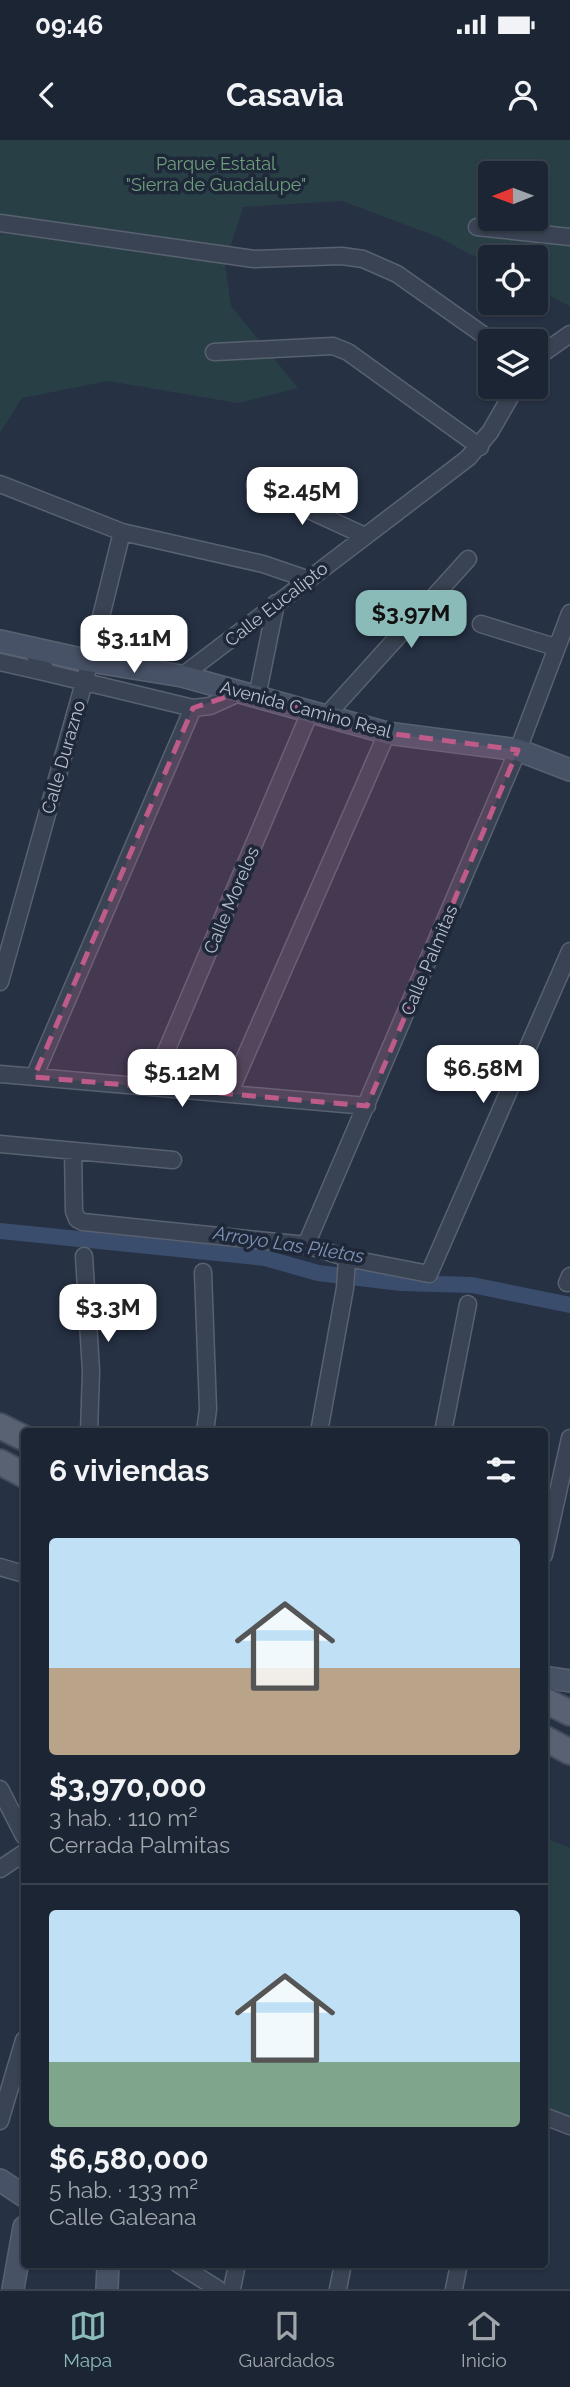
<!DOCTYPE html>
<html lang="es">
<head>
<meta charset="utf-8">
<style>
  :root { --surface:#1c2533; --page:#29313f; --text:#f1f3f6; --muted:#a0a5ac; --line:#3a424e; --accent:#8bbbb9 }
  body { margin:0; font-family:Raleway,sans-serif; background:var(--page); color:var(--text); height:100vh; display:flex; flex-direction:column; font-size:26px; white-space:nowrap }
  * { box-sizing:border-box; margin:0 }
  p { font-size:23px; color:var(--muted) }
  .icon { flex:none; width:38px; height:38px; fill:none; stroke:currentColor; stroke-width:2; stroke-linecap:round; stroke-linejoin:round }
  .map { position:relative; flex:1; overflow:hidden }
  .sheet { position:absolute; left:21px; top:1288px; width:527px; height:840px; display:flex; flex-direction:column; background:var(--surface); border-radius:7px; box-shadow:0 2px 5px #0004,0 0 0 2px var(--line) }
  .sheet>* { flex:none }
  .needle { width:46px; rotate:269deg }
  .buttons { position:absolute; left:478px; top:21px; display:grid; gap:14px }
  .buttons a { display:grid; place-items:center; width:70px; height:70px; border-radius:7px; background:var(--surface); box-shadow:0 2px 5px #0004,0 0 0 2px var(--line); font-size:35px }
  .price { position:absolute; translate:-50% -60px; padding:0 16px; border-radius:14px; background:#fff; color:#222; font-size:23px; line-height:46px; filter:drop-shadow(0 2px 4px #0008) }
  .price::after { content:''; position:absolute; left:50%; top:42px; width:21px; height:16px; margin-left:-10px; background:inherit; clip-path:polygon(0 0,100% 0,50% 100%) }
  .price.on { background:var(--accent); color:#111 }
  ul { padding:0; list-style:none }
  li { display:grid; align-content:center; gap:14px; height:371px; padding:0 28px }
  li+li { border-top:2px solid var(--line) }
  li span { display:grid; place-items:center; height:217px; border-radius:7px; color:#555 }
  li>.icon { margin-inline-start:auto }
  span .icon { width:126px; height:126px; fill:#fffc; stroke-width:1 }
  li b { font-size:30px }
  h2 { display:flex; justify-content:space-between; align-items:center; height:84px; padding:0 28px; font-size:30px }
  .status { display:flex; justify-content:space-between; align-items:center; height:49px; padding:0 35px; background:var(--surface); direction:ltr }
  .status svg { height:19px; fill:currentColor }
  header { display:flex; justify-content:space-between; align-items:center; height:91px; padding:0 28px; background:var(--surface); font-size:32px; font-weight:700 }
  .tabs { display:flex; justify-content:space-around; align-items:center; height:98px; border-top:2px solid var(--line); background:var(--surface); font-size:19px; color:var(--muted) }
  .tabs a { display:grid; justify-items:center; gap:4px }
  .tabs .on { color:var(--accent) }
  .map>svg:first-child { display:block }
</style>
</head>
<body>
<div class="status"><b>09:46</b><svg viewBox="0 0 49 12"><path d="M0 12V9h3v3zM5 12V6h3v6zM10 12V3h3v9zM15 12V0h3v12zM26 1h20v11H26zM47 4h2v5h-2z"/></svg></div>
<header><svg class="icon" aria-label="back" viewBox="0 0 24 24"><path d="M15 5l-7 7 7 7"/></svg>Casavia<svg class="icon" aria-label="person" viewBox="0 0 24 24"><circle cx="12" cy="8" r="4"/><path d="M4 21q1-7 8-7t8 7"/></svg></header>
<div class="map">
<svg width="570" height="2149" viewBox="0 0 570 2149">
  <rect width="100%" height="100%" fill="#263144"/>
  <path fill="#284045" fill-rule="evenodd" d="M0 0H570V166L536 149V117H490V125L438 97 342 61 243 67 225 124 231 166 298 248 238 263 108 241 22 258 0 293ZM490 33H536V79H490Z
    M544 1697 570 1708V1976L544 1966Z"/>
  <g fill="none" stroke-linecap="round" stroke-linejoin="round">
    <path stroke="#3b4d6d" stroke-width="16" d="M0 1091 265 1118 318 1133 401 1143 472 1145 570 1165"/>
    <defs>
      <path id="street" d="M0 83 254 119 342 116 363 119 397 134 492 201
        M477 87 570 97
        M214 212 333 206 348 212 480 307
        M536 218 570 194
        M0 344 122 392 263 424 307 439
        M255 345 365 396
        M481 484 555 507
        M29 507 48 533 193 568 210 566 241 552
        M0 522 48 533
        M182 536 468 318 490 292 516 247
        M257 557 276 463
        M326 576 468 419
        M0 842 90 521 122 392
        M0 934 367 966
        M34 937 193 568
        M151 947 310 572
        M229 954 387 593
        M0 1004 173 1020
        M73 1011 74 1071 77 1079 83 1082 306 1105 347 1118 429 1134 570 811
        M306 1105 518 610 570 473
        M84 1116 91 1231 89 1292
        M203 1132 208 1269 205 1292
        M567 1143 570 1136
        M319 1292 345 1148 347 1118
        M443 1292 468 1164
        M544 1415 570 1298
        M0 1427 24 1434
        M0 1649 24 1696
        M0 1729 24 1713
        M544 1976 570 1986
        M0 1981 24 1900
        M178 2124 218 2149
        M232 2149 237 2124
        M338 2149 343 2124
        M454 2149 459 2124"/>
      <path id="secondary" d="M0 501 90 521 182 536 387 593 518 610 570 630
        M544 1537 570 1541
        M0 2040 24 2056
        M13 2149 24 2087
        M107 2149 108 2124"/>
      <path id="primary" d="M0 1286 24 1298
        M0 1322 24 1335
        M544 1560 570 1573
        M544 1598 570 1612"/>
    </defs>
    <use href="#street" stroke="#596171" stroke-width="19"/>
    <use href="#secondary" stroke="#596171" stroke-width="24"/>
    <use href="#primary" stroke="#444c5d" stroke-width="28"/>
    <use href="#street" stroke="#3a4353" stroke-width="16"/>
    <use href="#secondary" stroke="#485267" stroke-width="21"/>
    <use href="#primary" stroke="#586273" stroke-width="24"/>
  </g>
  <path fill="#be5b89" fill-opacity="0.2" stroke="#be5b89" stroke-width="5" stroke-dasharray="14 9" stroke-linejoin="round" d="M241 552 387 593 518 610 367 966 34 937 193 568Z"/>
  <g text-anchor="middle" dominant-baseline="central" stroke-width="7" stroke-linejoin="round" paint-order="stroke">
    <g font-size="18" fill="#6e9f7c" stroke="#1f2839">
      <text x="216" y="23">Parque Estatal<tspan x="216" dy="21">"Sierra de Guadalupe"</tspan></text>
    </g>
    <g font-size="18" fill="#b8bfcd" stroke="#1f2839">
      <text transform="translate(276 464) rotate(-38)">Calle Eucalipto</text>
      <text transform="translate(306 569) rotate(15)">Avenida Camino Real</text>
      <text transform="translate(63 617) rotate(-74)">Calle Durazno</text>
      <text transform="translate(231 760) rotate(-67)">Calle Morelos</text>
      <text transform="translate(429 820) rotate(-67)">Calle Palmitas</text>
    </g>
    <g font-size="19" font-style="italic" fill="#7e93b5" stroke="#1f2839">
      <text transform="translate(289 1104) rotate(9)">Arroyo Las Piletas</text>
    </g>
  </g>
</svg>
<div class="buttons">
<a><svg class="needle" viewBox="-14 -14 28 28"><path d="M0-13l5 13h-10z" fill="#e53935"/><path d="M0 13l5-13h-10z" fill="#a0a5ac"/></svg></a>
<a><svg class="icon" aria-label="locate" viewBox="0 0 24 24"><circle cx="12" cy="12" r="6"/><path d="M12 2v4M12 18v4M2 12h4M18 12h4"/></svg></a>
<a><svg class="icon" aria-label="layers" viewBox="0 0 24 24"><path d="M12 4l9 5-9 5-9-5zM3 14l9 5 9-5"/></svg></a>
</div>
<b class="price" style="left:302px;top:387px">$2.45M</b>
<b class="price on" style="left:411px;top:510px">$3.97M</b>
<b class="price" style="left:134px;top:535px">$3.11M</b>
<b class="price" style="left:483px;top:965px">$6.58M</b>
<b class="price" style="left:182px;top:969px">$5.12M</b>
<b class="price" style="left:108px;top:1204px">$3.3M</b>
<section class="sheet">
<h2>6 viviendas<svg class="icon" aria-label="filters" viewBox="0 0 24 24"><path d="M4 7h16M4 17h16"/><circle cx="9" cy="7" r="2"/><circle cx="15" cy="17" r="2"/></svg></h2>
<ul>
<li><span style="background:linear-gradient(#bfe0f5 60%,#b9a48a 0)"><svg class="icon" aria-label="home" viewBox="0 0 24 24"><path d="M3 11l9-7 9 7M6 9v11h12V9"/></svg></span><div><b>$3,970,000</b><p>3 hab. · 110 m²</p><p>Cerrada Palmitas</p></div></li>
<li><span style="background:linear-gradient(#bfe0f5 70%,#7fa58c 0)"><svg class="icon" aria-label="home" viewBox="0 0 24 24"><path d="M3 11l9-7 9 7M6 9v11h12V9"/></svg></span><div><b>$6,580,000</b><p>5 hab. · 133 m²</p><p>Calle Galeana</p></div></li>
</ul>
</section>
</div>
<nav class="tabs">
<a class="on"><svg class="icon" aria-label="map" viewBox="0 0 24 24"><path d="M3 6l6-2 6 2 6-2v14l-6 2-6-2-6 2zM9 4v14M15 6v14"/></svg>Mapa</a>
<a><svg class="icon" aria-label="saved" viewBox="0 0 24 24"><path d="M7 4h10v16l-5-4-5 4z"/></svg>Guardados</a>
<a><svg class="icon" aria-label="home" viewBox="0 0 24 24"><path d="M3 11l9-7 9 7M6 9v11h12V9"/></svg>Inicio</a>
</nav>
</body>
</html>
